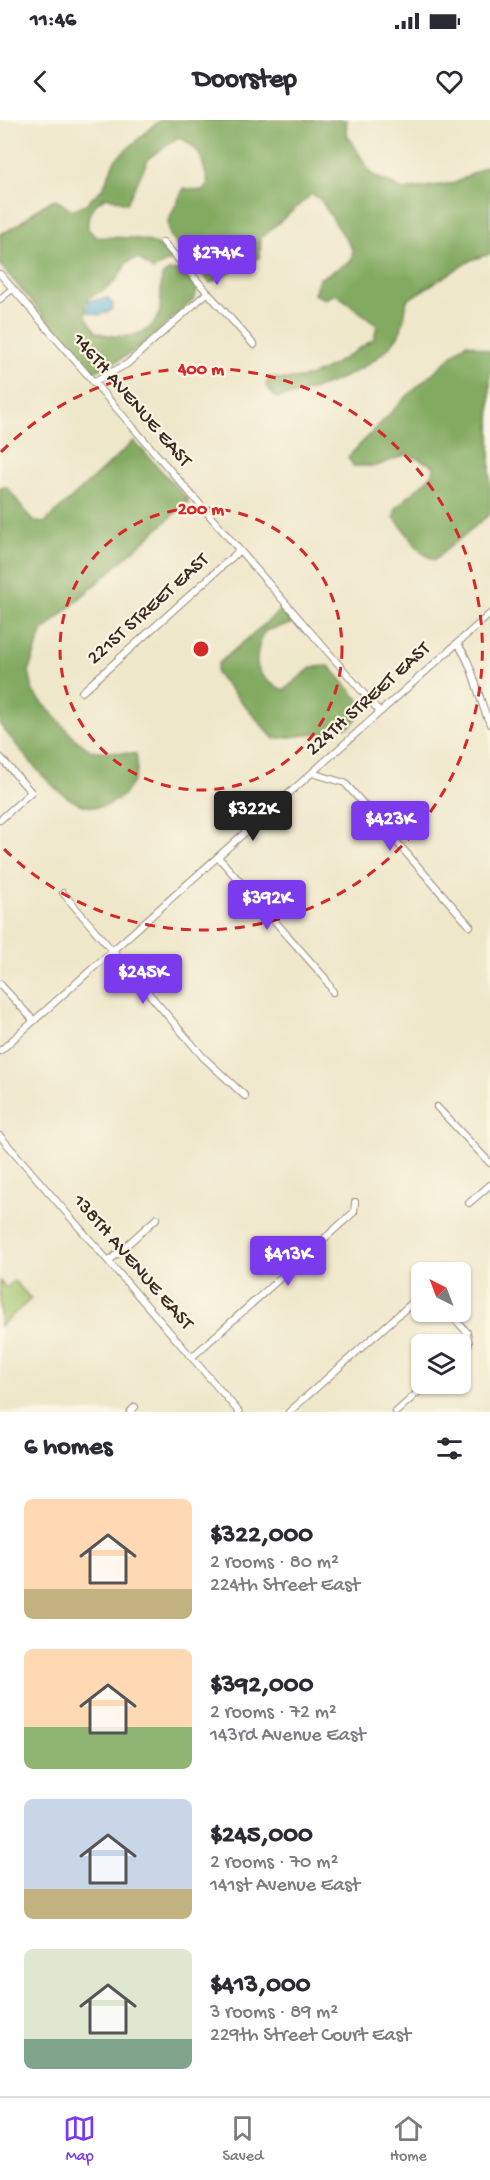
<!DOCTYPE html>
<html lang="en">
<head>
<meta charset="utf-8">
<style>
  :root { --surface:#fff; --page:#f2f2f3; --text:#2b2b33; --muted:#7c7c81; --line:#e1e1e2; --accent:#7c3aed }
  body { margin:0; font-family:"Gochi Hand",sans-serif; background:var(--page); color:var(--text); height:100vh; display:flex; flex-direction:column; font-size:22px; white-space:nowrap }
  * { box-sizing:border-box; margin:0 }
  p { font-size:20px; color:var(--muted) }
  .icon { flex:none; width:33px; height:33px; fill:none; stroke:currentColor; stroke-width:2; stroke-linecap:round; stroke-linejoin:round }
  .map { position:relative; height:1292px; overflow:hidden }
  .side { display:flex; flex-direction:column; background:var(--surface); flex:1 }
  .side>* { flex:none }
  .needle { width:39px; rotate:318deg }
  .tools { position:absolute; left:411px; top:1142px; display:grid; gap:12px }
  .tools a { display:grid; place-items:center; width:60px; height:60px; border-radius:9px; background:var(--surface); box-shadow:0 2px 4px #0004; font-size:30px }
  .price { position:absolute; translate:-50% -51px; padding:0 14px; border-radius:6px; background:var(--accent); color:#fff; font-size:20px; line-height:39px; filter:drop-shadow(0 2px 3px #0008) }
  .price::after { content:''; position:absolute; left:50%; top:36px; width:18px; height:14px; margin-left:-9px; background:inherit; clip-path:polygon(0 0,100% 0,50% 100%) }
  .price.on { background:#222; color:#fff }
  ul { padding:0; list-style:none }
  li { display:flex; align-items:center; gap:18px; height:150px; padding:0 24px }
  li span { display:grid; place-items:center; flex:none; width:168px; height:120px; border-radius:9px; color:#555 }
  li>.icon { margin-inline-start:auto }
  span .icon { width:72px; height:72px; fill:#fffc; stroke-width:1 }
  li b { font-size:26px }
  h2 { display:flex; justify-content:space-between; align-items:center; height:72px; padding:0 24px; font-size:26px }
  .status { display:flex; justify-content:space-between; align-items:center; height:42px; padding:0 30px; background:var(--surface); direction:ltr }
  .status svg { height:16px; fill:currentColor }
  header { display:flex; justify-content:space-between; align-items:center; height:78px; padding:0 24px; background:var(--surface); font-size:27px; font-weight:700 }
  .menu { display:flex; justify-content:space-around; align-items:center; height:84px; border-top:2px solid var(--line); background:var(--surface); font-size:16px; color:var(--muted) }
  .menu a { display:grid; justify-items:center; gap:3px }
  .menu .on { color:var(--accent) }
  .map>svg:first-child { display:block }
</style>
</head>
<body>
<div class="status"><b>11:46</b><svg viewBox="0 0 49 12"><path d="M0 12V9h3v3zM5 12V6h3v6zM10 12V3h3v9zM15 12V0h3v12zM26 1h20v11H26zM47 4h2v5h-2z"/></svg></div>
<header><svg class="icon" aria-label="back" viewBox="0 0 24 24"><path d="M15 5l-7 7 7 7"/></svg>Doorstep<svg class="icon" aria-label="heart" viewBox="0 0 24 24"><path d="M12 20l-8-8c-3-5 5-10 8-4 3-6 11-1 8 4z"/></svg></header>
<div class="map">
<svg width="490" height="1292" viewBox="0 0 490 1292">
  <rect width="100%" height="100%" fill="#fcf5e5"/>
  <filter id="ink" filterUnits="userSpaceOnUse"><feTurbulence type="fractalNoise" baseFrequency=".0167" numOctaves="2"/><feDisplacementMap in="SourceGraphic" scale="12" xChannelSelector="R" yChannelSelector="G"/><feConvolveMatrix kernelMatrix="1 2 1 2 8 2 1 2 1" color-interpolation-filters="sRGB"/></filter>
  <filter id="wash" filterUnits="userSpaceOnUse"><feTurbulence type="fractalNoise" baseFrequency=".008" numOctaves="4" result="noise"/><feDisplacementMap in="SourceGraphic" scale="24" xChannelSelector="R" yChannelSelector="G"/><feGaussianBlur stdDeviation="1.35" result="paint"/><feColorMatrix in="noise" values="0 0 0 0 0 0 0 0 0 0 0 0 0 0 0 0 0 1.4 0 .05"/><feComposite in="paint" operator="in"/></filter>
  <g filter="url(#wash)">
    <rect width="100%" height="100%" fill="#efe7ca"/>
    <path fill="#a3c56e" stroke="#6f7846" stroke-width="1.5" d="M0 1161 6 1168 14 1161 31 1179 0 1206Z"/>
    <path fill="#82aa61" stroke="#5e6a40" stroke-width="1.5" d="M160 0H347L346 12 371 54 403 70 455 63 490 44V134L471 140 407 180C405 191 404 207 398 216 375 250 316 272 276 278L266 266 269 257C309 268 341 239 374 219L377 205 336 174 325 179 314 174 319 159 351 141 353 130 320 79 312 74 261 118 260 137 210 163 170 116 168 101 184 68 203 71 208 63C202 39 202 29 179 17L149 38 127 83 106 77C92 85 87 93 88 109L96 117C125 118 156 113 174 141L164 143 153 150 138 138 127 142C122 151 118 160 110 166 101 173 93 173 85 182L86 196 96 212C117 219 149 220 159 194 162 186 160 165 162 156L168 151 180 150 197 170 193 180C161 208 134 238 93 252L0 145V114C21 107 32 89 55 79L71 90 85 85 103 68 115 40Z
      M466 223 490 231V394L434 440 421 432 394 397 396 388 433 354 434 346 408 334 376 346H353L348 337 405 278Z
      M134 321 189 381 42 512 29 550 33 572 74 618 90 630 136 634C140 651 135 663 123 675 78 718 28 636 0 605V368L7 367 33 401 44 403Z
      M281 490 294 503 265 511C252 539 252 557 284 570L312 547 329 546 361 582 363 591 350 606 330 612 274 619 216 553 218 544Z"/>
    <path fill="#5db3d9" stroke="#4c6e7c" stroke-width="1.5" d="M107 178 113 184 112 190 100 195 87 192 88 181Z"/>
  </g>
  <g filter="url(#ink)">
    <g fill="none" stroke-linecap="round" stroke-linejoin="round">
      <defs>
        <path id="minor" d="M163 122 254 225
          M0 154 380 592
          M0 179 12 169
          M93 262 127 244 207 173
          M457 523C475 547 477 577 490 604
          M82 572 239 431
          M0 637 31 672 0 700
          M312 653 345 663 470 806
          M218 737 325 858 333 872
          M63 773 203 937 245 976
          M0 864 34 901
          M0 931 490 494
          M437 987 490 1043
          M0 1016 239 1292
          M469 1083 490 1065
          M109 1141 157 1098
          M447 1191 467 1212 469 1224 460 1234
          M192 1237 354 1092 355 1082
          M130 1292 135 1287
          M289 1292 422 1174
          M396 1292 428 1263"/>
      </defs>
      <use href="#minor" stroke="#958874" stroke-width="8"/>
      <use href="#minor" stroke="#fff" stroke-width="6"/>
    </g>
  </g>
  <g fill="none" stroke="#d62828" stroke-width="3" stroke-dasharray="10 8">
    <circle cx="201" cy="529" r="141"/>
    <path d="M1 332A281 281 0 1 1 1 726"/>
  </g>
  <g text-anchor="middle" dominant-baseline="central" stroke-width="4.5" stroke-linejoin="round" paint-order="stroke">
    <g font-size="20" fill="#3b2a1e" stroke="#fcf5e5">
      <text transform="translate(131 281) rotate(49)">146TH AVENUE EAST</text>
      <text transform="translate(149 490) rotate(-42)">221ST STREET EAST</text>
      <text transform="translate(369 580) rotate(-42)">224TH STREET EAST</text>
      <text transform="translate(132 1143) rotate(49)">138TH AVENUE EAST</text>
    </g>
  </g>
  <circle cx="201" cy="529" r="9" fill="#d62828" stroke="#fcf5e5" stroke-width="3"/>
  <g font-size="18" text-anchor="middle" font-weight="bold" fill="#d62828" stroke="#fcf5e5" stroke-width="4.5" stroke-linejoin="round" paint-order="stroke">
    <text x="201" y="254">400 m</text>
    <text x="201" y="394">200 m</text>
  </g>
</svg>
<div class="tools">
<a><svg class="needle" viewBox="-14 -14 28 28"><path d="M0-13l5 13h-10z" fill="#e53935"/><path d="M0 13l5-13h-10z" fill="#7c7c81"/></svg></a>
<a><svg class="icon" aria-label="layers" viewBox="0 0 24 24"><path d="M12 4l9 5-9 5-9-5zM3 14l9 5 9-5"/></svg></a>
</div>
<b class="price" style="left:217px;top:166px">$274K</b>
<b class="price on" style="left:253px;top:722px">$322K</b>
<b class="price" style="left:390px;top:732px">$423K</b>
<b class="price" style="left:267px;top:811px">$392K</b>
<b class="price" style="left:143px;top:885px">$245K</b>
<b class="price" style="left:288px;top:1167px">$413K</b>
</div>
<section class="side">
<h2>6 homes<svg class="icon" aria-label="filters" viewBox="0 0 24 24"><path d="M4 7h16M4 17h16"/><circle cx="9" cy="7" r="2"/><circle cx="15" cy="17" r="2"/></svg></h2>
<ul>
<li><span style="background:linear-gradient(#ffd9b3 75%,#c2b280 0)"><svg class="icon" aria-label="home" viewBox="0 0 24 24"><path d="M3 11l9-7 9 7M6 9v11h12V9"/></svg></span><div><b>$322,000</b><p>2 rooms · 80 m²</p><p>224th Street East</p></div></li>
<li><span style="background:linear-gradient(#ffd9b3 65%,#8fb573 0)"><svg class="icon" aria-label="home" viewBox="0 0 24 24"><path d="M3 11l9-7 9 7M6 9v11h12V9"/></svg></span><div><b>$392,000</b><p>2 rooms · 72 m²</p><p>143rd Avenue East</p></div></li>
<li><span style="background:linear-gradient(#c9d6e8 75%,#c2b280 0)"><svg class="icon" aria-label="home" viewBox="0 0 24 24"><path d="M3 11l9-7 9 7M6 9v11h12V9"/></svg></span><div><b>$245,000</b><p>2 rooms · 70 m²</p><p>141st Avenue East</p></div></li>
<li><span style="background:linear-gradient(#dfe7d0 75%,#7fa58c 0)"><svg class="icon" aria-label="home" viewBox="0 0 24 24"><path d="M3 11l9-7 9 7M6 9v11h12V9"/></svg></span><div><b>$413,000</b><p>3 rooms · 89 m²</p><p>229th Street Court East</p></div></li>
</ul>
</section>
<nav class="menu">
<a class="on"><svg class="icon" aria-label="map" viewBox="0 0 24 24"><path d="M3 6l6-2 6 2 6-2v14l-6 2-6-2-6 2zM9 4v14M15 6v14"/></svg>Map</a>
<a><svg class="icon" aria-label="saved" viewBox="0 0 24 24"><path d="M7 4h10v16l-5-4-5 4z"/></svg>Saved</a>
<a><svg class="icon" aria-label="home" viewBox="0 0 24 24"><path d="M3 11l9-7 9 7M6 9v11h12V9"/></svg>Home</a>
</nav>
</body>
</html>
